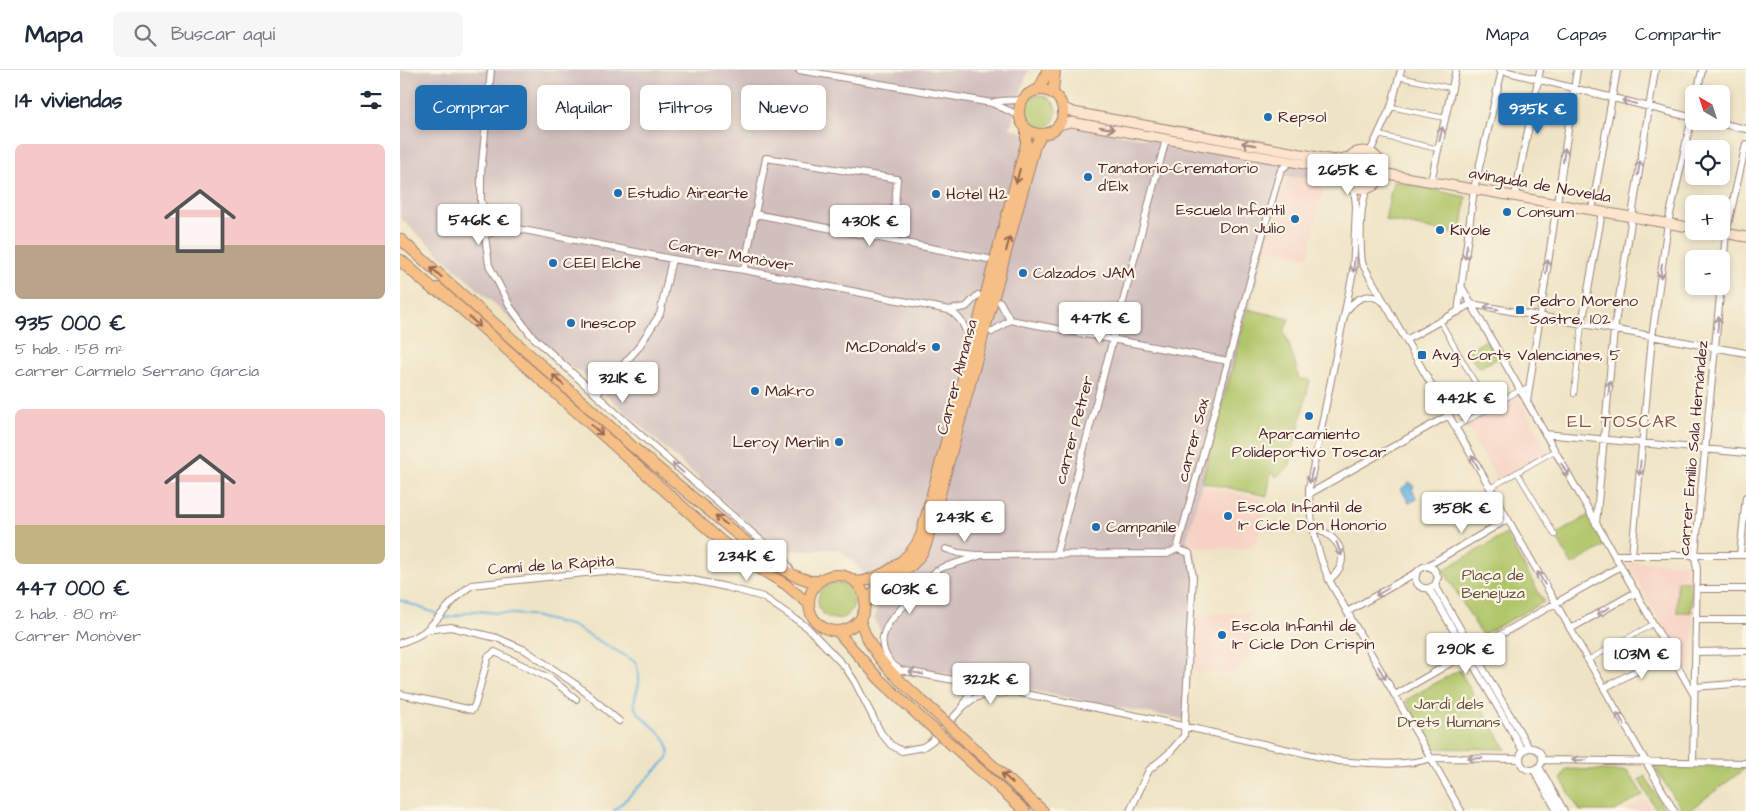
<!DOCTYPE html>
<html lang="es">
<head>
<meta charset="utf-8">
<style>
  :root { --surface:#fff; --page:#f6f6f7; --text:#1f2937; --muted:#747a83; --line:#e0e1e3; --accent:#1f6fb2 }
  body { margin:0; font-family:"Architects Daughter",sans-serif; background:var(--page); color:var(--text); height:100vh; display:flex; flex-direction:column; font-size:19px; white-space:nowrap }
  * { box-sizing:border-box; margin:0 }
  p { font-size:16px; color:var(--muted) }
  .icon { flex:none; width:28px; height:28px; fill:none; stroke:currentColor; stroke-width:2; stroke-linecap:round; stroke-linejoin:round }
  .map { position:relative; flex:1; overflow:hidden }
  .drawer { display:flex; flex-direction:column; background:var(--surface); width:400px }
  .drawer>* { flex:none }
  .top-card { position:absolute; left:15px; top:15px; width:475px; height:45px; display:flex; gap:10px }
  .needle { width:32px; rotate:321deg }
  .buttons { position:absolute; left:1285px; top:15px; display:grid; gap:10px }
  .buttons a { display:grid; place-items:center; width:45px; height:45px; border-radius:8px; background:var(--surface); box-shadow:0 2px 8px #0003; font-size:25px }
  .price { position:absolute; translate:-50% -42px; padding:0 11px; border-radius:5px; background:#fff; color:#222; font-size:16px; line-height:32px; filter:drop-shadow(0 1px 2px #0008) }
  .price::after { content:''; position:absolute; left:50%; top:30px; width:15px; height:11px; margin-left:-8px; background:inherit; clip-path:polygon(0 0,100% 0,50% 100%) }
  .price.current { background:var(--accent); color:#fff }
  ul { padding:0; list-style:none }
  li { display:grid; align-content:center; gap:10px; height:265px; padding:0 15px }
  li span { display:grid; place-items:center; height:155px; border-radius:8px; color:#555 }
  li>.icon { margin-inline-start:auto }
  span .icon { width:90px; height:90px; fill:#fffc; stroke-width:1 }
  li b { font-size:21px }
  h2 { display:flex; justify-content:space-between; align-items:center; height:60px; padding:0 15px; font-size:21px }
  .chip { padding:0 18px; border-radius:8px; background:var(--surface); box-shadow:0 2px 8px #0003; font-size:18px; line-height:45px }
  .chip.current { background:var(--accent); color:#fff }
  header { display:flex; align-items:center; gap:30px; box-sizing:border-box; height:70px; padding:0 25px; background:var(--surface); border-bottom:1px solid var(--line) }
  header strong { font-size:24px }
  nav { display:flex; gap:28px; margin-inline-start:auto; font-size:18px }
  .search { width:350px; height:45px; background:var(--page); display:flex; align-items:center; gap:12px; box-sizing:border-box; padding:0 18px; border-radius:8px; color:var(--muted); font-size:19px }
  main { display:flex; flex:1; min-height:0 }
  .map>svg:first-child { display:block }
</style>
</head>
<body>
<header>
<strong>Mapa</strong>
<div class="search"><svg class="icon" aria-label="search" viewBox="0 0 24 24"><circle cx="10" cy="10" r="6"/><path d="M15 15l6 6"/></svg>Buscar aquí</div>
<nav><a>Mapa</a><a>Capas</a><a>Compartir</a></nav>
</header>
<main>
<section class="drawer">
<h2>14 viviendas<svg class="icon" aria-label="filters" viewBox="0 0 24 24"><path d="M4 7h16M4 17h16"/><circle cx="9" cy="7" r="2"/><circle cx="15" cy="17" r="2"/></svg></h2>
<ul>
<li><span style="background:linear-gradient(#f6c9c9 65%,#b9a48a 0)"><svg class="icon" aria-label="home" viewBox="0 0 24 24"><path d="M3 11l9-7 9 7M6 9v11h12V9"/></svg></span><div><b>935 000 €</b><p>5 hab. · 158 m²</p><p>carrer Carmelo Serrano García</p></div></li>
<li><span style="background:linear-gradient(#f6c9c9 75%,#c2b280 0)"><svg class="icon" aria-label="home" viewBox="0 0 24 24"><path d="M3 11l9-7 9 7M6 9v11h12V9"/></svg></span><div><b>447 000 €</b><p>2 hab. · 80 m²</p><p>Carrer Monòver</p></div></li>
</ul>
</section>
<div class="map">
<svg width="1346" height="741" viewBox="0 0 1346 741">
  <rect width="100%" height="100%" fill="#fcf5e5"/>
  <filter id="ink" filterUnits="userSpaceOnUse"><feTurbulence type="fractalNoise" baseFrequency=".02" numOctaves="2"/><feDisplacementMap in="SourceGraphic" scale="10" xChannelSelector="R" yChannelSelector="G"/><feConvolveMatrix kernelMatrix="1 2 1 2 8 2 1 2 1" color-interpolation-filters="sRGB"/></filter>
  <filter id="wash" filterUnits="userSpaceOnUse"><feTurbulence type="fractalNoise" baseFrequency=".0096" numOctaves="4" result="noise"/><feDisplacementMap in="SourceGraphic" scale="20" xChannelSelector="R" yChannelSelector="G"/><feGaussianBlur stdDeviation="1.12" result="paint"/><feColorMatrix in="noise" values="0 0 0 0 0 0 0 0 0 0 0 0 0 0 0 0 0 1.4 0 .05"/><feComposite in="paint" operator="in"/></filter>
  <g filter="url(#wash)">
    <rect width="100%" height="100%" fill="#eee4c5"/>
    <path fill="#f6d2c4" d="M890 108 915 111 923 120 908 187 866 178 885 112Z
      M1117 325 1148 381 1098 411 1065 354Z
      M801 416 866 429 860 463 854 474 844 479 798 478 793 475 789 470 788 464Z
      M1231 492 1294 493 1292 607 1229 496Z
      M849 542V586L837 603 793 602 796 545Z
      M1245 729 1252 741H1225Z"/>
    <path fill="#d1bfbe" d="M0 0H628L610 58 648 71 673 57 940 100 938 110 884 107 787 469 798 493 785 650 499 595 474 549 482 521 439 479 384 481 347 452 180 301 173 299 115 253 0 148Z"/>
    <path fill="#b1c66a" stroke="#7e724a" d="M622 42a17 17 0 1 1 34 0a17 17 0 1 1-34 0Z
      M993 111 1066 127 1061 165 985 150Z
      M848 239 889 249 884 261 894 289 899 309 910 310 889 397 876 407 871 402 867 426 802 412Z
      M1086 270 1097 289 1078 298 1068 281Z
      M1191 444 1208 474 1172 495 1155 465Z
      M1106 464 1144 532 1082 565 1043 500Z
      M1277 511H1292L1291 542H1277Z
      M418 531a18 18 0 1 1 36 0a18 18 0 1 1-36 0Z
      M1059 600 1106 679 1033 678 1006 630Z
      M1253 695 1346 696V698L1288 741H1283Z
      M1166 699 1228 701 1243 725 1215 741H1180L1161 709Z
      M1245 706 1265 741H1257L1239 710Z"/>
    <path fill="#68b1e0" stroke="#596886" d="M950 99a13 13 0 1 1 26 0a13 13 0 1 1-26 0Z
      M1010 412 1014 417 1012 419 1017 429 1009 433 1001 419Z"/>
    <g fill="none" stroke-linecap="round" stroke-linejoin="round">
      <path stroke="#68b1e0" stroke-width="2" d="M0 530 48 548 74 541 129 545 173 556 236 592C237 598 240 605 239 611 239 621 230 632 237 641 248 656 273 665 268 688L214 741"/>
    </g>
  </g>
  <g filter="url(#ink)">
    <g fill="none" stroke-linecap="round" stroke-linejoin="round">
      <defs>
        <path id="pedestrian" d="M999 7 1051 18
          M991 37 1045 48
          M979 65 1038 79
          M1040 251 1089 337
          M1174 324 1182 254
          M1056 357 1120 320 1129 319
          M1117 402 1155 465
          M1090 418 1154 381
          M1188 590 1253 554"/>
        <path id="minor" d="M399 0 592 33 618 45
          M1100 0 1294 48
          M1297 24 1302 0
          M592 33C602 29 613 32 623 29
          M1310 51 1346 59
          M970 82 991 37 1001 0
          M1031 111 1056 0
          M950 112 955 126 956 137 953 202 909 418C909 451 916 479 929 510L1061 741
          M968 118C959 133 960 175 962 193L1274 741
          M1115 126 1140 0
          M82 133C83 137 84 142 86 145 90 152 96 153 91 163L83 166 76 161 75 155 81 148 87 147
          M1192 140 1217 0
          M355 144 588 189
          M78 150 81 132V103L91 0
          M93 154 272 189 344 200 549 240 566 237 578 225
          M85 166 89 195 111 238 131 265 226 352 358 468 382 486 391 501
          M344 200 366 88 497 109 495 136 465 165
          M1061 216 1294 625
          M600 232 610 250
          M549 240C559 247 563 252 567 264
          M947 240C956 228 969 221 983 232
          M1058 242 1074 119 1102 0
          M1182 254 1202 142
          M592 262 610 250 828 291
          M1006 270 1071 234 1346 283
          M197 324 238 278 260 244 272 189
          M1127 332 1177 0
          M1145 364 1346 383
          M909 424 1049 345
          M1196 454 1214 260 1255 0
          M913 457C938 465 955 490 929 510
          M546 479 559 483 576 485 767 484 777 479
          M656 484 766 69
          M1214 485H1346
          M1232 485 1252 267 1268 153 1294 38
          M1340 485 1346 427
          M1027 496 1034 499 1038 507 1035 515C1017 527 1006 501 1027 496L1108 449
          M541 498 579 486
          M1035 515 1129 678
          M1029 518 1123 681
          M1297 519H1346
          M947 542 1017 502
          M1296 550H1346
          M1170 559 1236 522
          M26 560 51 557 97 568 125 580 178 616 219 651
          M0 573C8 570 18 567 25 561 42 546 53 527 72 515L204 501 288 509 326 517 363 527 407 557 446 598 455 612 481 663 491 675 502 681 523 677 532 671 563 637 573 629 584 625 615 622 742 647 939 691C965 693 1007 697 1031 688L1120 689
          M1072 581 1221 496
          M1296 582 1346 581
          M485 589 500 600 607 620
          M490 592C480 577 480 567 490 551L536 501
          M1295 617 1346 613
          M1204 618 1270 583
          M0 624 72 640 75 635 88 587 95 582 151 609 176 629
          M995 625 1066 584
          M564 635 570 621 567 613
          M1120 689a11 11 0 1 1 22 0a11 11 0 1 1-22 0Z
          M1142 690 1346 693
          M1293 692 1297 500 1295 485 1326 163 1346 74
          M1139 697 1164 741
          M1134 700 1157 741
          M730 741 749 700 769 683 784 666 793 507 789 483 777 479 877 112 881 100 890 92"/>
        <path id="secondary" d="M662 37 673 42 934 90 949 87
          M659 55 671 52 932 99 945 104
          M944 100a19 19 0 1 1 38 0a19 19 0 1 1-38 0Z
          M982 103 1294 158
          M1314 161 1346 167"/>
        <path id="primary" d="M619 42a22 22 0 1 1 44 0a22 22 0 1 1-44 0Z
          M638 20 644 9 647 0
          M653 23 655 0
          M0 169 233 377 364 487 393 505 410 511H420
          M38 218 320 470 355 496 385 514 409 534
          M409 533a28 28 0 1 1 56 0a28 28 0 1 1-56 0Z
          M455 512C482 510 511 489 521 465L626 74V59
          M465 534C481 504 512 509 526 475L635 76 642 64
          M460 550C472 589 498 609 527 635
          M438 562 479 609 520 647
          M568 673 643 741
          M561 683 625 741"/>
        <path id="motorway" d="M0 190 33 219 43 223"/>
      </defs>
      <use href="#pedestrian" stroke="#9c8278" stroke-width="6"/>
      <use href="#minor" stroke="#9c8278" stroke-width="8"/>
      <use href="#secondary" stroke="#9c8278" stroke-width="11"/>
      <use href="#primary" stroke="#9c8278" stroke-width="12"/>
      <use href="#motorway" stroke="#9c8278" stroke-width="13"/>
      <use href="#pedestrian" stroke="#fff" stroke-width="4.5"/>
      <use href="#minor" stroke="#fff" stroke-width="6"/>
      <use href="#secondary" stroke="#fbe5cf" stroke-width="9"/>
      <use href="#primary" stroke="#f5bf86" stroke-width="10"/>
      <use href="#motorway" stroke="#f5bf86" stroke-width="11"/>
      <defs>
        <path id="primary-bridge" d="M527 635 568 673
          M520 647 561 683"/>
      </defs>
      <use href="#primary-bridge" stroke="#9c8278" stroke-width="12" stroke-linecap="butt"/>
      <use href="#primary-bridge" stroke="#f5bf86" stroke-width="10"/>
    </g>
    <defs><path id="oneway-shaft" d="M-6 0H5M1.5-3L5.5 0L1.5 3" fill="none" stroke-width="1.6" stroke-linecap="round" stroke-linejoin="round" transform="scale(1.25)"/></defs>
    <g stroke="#ae9aa0">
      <use href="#oneway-shaft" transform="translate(1229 32) rotate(-165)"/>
      <use href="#oneway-shaft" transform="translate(1041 64) rotate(-77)"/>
      <use href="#oneway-shaft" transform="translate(1164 85) rotate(-82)"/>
      <use href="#oneway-shaft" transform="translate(1239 98) rotate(-81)"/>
      <use href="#oneway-shaft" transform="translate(1066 182) rotate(98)"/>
      <use href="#oneway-shaft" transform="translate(954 195) rotate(95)"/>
      <use href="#oneway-shaft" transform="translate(1147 197) rotate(-82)"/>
      <use href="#oneway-shaft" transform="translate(1261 201) rotate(98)"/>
      <use href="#oneway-shaft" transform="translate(1091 238) rotate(-170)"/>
      <use href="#oneway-shaft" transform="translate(1318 254) rotate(-85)"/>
      <use href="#oneway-shaft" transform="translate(1209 318) rotate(-85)"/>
      <use href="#oneway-shaft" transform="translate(1075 392) rotate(-120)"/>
      <use href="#oneway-shaft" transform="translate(278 398) rotate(-139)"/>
      <use href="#oneway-shaft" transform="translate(1240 398) rotate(95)"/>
      <use href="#oneway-shaft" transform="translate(1165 400) rotate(60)"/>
      <use href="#oneway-shaft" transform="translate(911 406) rotate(102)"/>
      <use href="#oneway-shaft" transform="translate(939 479) rotate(70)"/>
      <use href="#oneway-shaft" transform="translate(1141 508) rotate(-120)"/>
      <use href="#oneway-shaft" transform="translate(982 522) rotate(150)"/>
      <use href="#oneway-shaft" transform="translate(1203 541) rotate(151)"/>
      <use href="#oneway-shaft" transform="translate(516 603) rotate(-168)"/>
      <use href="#oneway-shaft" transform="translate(982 603) rotate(60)"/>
      <use href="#oneway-shaft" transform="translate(1221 649) rotate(-120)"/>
      <use href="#oneway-shaft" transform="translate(1075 688) rotate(-179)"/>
      <use href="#oneway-shaft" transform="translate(1179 690) rotate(-179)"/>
    </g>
    <g stroke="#a2827d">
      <use href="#oneway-shaft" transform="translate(707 58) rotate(10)"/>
      <use href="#oneway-shaft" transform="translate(849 74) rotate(-170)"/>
    </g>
    <g stroke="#976754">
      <use href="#oneway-shaft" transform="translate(618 106) rotate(105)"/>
      <use href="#oneway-shaft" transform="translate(608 174) rotate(-75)"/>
      <use href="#oneway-shaft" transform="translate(36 202) rotate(-138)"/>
      <use href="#oneway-shaft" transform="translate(75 252) rotate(42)"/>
      <use href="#oneway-shaft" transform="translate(158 310) rotate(-137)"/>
      <use href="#oneway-shaft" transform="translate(197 360) rotate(42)"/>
      <use href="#oneway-shaft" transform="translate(321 450) rotate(-140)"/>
      <use href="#oneway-shaft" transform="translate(607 708) rotate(-138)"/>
    </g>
  </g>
  <g fill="#1f6fb2" stroke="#fcf5e5" stroke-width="2">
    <circle cx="868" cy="47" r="5"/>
    <circle cx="688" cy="107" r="5"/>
    <circle cx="218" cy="123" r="5"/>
    <circle cx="536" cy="124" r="5"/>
    <circle cx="1107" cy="142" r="5"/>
    <circle cx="895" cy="149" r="5"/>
    <circle cx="1040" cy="160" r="5"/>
    <circle cx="153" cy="193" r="5"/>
    <circle cx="623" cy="203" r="5"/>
    <rect x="1115" y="235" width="10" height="10" rx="2.5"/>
    <circle cx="171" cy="253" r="5"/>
    <circle cx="536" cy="277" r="5"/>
    <rect x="1017" y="280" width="10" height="10" rx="2.5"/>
    <circle cx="355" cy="321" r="5"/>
    <circle cx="909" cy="346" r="5"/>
    <circle cx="439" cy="372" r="5"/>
    <circle cx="828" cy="446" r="5"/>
    <circle cx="696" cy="457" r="5"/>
    <circle cx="822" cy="565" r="5"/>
  </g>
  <g text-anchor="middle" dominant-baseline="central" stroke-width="4.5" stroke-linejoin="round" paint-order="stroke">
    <g font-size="16" fill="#4a1f2b" stroke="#fcf5e5" text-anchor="start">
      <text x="878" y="47">Repsol</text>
      <text x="698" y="98">Tanatorio-Crematorio<tspan x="698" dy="18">d'Elx</tspan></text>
      <text x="228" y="123">Estudio Airearte</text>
      <text x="546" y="124">Hotel H2</text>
      <text x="885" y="140" text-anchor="end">Escuela Infantil<tspan x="885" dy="18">Don Julio</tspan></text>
      <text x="1117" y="142">Consum</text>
      <text x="1050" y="160">Kivole</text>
      <text x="163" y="193">CEEI Elche</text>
      <text x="633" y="203">Calzados JAM</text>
      <text x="1130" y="231">Pedro Moreno<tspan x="1130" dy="18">Sastre, 102</tspan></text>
      <text x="181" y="253">Inescop</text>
      <text x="526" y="277" text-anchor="end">McDonald's</text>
      <text x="1032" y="285">Avg. Corts Valencianes, 5</text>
      <text x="365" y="321">Makro</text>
      <text x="909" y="364" text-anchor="middle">Aparcamiento<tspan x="909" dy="18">Polideportivo Toscar</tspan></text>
      <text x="429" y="372" text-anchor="end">Leroy Merlin</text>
      <text x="838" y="437">Escola Infantil de<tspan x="838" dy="18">1r Cicle Don Honorio</tspan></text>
      <text x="706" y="457">Campanile</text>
      <text x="832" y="556">Escola Infantil de<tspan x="832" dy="18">1r Cicle Don Crispín</tspan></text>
    </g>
    <g font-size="16" fill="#4a1f2b" stroke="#fcf5e5">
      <text transform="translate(1140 115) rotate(10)">avinguda de Novelda</text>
      <text transform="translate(331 185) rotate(10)">Carrer Monòver</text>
      <text transform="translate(557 307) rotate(-75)">Carrer Almansa</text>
      <text transform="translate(674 360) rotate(-75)">carrer Petrer</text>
      <text transform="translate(793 370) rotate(-75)">carrer Sax</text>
      <text transform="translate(1293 378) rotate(-85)">carrer Emilio Sala Hernández</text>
      <text transform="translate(151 495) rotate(-4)">Camí de la Ràpita</text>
    </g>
    <g font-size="16" fill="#69513e" stroke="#fcf5e5">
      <text x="1093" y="505">Plaça de<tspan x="1093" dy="18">Benejuza</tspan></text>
      <text x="1049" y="634">Jardí dels<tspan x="1049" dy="18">Drets Humans</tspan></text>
    </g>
    <g font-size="18" letter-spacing="1" fill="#80554a" stroke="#fcf5e5">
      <text x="1223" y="351">EL TOSCAR</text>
    </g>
  </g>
</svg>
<div class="buttons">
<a><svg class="needle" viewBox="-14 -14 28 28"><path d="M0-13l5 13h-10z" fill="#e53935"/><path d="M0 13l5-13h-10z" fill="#747a83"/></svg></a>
<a><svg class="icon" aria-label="locate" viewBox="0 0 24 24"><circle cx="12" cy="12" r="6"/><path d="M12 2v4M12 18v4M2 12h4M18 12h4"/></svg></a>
<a>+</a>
<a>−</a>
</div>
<b class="price current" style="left:1138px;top:65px">935K €</b>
<b class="price" style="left:948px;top:126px">265K €</b>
<b class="price" style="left:79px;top:176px">546K €</b>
<b class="price" style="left:470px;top:177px">430K €</b>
<b class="price" style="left:700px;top:274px">447K €</b>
<b class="price" style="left:223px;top:334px">321K €</b>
<b class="price" style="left:1066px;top:354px">442K €</b>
<b class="price" style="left:1062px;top:464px">358K €</b>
<b class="price" style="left:565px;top:473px">243K €</b>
<b class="price" style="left:347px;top:512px">234K €</b>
<b class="price" style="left:510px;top:545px">603K €</b>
<b class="price" style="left:1066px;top:605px">290K €</b>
<b class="price" style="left:1242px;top:610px">1.03M €</b>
<b class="price" style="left:591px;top:635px">322K €</b>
<div class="top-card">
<a class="chip current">Comprar</a>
<a class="chip">Alquilar</a>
<a class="chip">Filtros</a>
<a class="chip">Nuevo</a>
</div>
</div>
</main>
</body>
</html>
